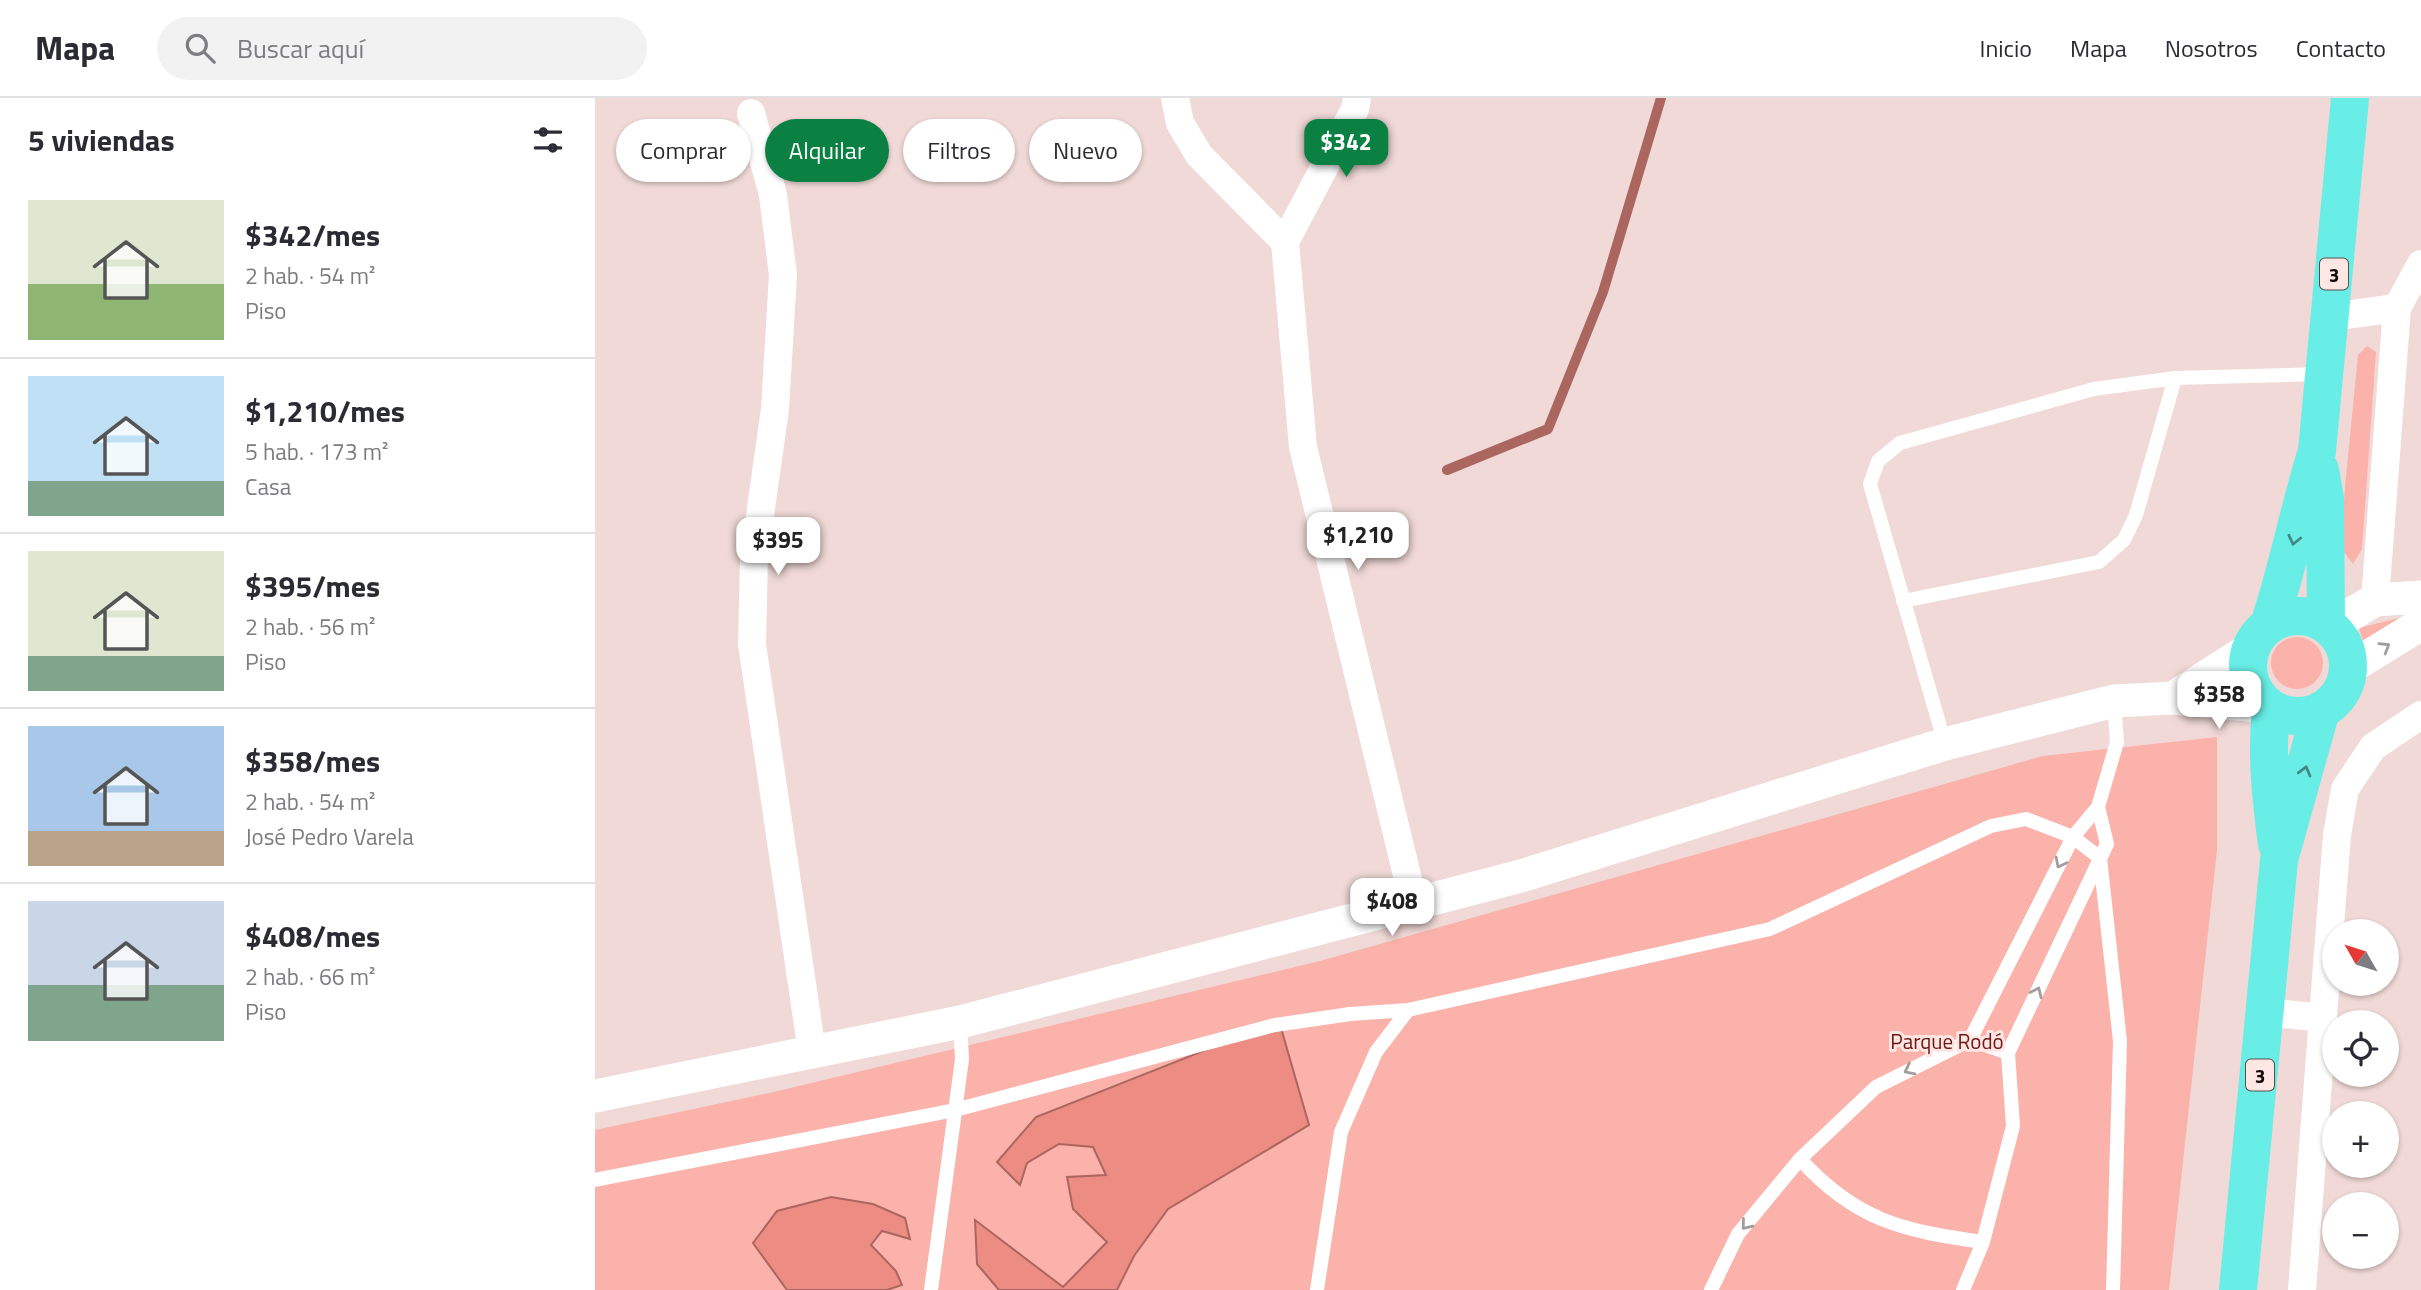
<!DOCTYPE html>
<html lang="es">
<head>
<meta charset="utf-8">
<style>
  :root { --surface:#fff; --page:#f2f2f3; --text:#2b2b33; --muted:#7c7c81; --line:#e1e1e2; --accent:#0b8043 }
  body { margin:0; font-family:"Titillium Web",sans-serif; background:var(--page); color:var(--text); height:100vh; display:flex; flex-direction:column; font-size:26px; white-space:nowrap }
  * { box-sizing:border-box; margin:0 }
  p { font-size:23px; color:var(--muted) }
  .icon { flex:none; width:38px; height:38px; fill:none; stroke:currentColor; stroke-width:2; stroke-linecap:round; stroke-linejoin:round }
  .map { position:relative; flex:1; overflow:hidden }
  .sheet { display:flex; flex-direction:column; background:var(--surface); width:595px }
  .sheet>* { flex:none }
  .banner { position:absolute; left:21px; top:21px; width:665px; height:63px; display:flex; gap:14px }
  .needle { width:46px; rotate:309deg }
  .fabs { position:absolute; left:1727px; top:821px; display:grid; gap:14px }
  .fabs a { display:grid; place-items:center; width:77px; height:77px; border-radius:50%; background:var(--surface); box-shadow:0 2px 5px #0004; font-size:35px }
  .price { position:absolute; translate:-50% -60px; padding:0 16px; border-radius:14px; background:#fff; color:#222; font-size:23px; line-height:46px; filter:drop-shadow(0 2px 4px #0008) }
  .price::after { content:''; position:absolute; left:50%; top:42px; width:21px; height:16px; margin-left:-10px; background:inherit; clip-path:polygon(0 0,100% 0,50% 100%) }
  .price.selected { background:var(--accent); color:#fff }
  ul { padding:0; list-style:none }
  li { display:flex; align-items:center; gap:21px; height:175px; padding:0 28px }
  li+li { border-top:2px solid var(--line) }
  li span { display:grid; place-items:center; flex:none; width:196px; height:140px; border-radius:0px; color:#555 }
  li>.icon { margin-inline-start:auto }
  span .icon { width:84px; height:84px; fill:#fffc; stroke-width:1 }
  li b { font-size:30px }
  h2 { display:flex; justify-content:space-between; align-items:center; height:84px; padding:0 28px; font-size:30px }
  .chip { padding:0 24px; border-radius:32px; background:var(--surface); box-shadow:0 2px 5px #0004; font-size:24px; line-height:63px }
  .chip.selected { background:var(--accent); color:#fff }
  header { display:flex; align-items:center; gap:42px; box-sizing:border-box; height:98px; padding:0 35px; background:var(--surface); border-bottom:2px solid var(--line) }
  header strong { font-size:33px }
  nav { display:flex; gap:38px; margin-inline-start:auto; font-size:24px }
  .search { width:490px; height:63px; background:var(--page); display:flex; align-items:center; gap:18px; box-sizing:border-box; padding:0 24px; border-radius:38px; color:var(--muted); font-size:26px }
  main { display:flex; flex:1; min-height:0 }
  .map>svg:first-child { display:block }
</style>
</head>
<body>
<header>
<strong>Mapa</strong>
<div class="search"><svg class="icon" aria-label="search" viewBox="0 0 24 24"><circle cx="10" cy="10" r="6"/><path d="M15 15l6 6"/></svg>Buscar aquí</div>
<nav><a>Inicio</a><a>Mapa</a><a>Nosotros</a><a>Contacto</a></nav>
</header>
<main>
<section class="sheet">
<h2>5 viviendas<svg class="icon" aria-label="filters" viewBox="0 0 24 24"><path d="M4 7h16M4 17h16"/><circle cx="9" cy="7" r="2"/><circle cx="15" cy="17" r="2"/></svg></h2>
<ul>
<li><span style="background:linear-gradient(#dfe7d0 60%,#8fb573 0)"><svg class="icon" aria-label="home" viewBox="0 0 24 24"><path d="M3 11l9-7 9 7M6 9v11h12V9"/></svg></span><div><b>$342/mes</b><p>2 hab. · 54 m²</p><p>Piso</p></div></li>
<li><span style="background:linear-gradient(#bfe0f5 75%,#7fa58c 0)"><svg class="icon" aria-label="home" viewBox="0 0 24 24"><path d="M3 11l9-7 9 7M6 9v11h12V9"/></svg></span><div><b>$1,210/mes</b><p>5 hab. · 173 m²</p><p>Casa</p></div></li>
<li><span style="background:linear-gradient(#dfe7d0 75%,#7fa58c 0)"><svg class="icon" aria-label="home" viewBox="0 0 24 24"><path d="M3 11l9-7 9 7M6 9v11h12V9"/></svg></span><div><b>$395/mes</b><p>2 hab. · 56 m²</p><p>Piso</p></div></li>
<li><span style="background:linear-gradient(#a9c7e8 75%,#b9a48a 0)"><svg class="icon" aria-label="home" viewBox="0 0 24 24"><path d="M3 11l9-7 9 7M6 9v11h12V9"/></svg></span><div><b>$358/mes</b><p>2 hab. · 54 m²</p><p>José Pedro Varela</p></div></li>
<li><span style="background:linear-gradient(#c9d6e8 60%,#7fa58c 0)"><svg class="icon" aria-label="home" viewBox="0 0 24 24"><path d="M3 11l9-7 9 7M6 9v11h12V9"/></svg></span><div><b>$408/mes</b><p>2 hab. · 66 m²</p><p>Piso</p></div></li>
</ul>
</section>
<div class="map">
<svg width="1826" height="1192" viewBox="0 0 1826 1192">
  <rect width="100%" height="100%" fill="#f0d9d6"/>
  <path fill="#fbb2aa" d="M1772 248 1781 254 1767 451 1758 466 1746 450 1750 389 1763 257Z
    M1824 515 1770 548 1764 530Z
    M1676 565a26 26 0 1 1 52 0a26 26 0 1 1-52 0Z
    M1622 639V752L1574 1192H0V1032L183 993 725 863 1448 658Z"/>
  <path fill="#ec8c83" stroke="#ab665f" stroke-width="2" d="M684 923 714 1027 573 1111 539 1158 522 1192H404L382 1166 380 1122 468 1189 512 1144 478 1111 472 1079 511 1077 498 1049 464 1046 432 1065 425 1087 402 1064 441 1019Z
    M236 1099 278 1106 310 1120 315 1141 287 1133 276 1147 301 1173 307 1187 292 1192H192L158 1145 182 1113Z"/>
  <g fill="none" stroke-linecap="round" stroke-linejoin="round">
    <path stroke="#ab665f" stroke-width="10" d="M852 372 953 331 1008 194 1066 0"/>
    <path stroke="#fff" stroke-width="14" d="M1308 503 1504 464 1529 442 1541 417 1580 280
      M1350 646 1275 386 1283 363 1305 345 1499 291 1580 280 1726 276
      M1375 942 1413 955
      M1205 1061C1261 1123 1309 1133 1388 1144
      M0 1082 360 1012 680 927 755 916 813 912
      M336 1192 367 961 365 924
      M722 1192 746 1034 781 954 813 912 1175 831 1396 728 1431 721 1478 739 1505 760 1525 943 1518 1192
      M1116 1192 1143 1136 1205 1061 1281 989 1375 942 1478 739 1503 709 1522 644 1519 603
      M1368 1192 1388 1144 1418 1028 1413 955 1512 746 1503 709"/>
    <path stroke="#fff" stroke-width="28" d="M580 0 585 25 604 57 690 144
      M762 0 760 11 690 144 708 349 819 806
      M156 15 178 97 188 177 180 311 159 460 157 546 217 954
      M1802 210 1826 166
      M1735 219 1802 210 1780 502
      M1671 914 1728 920
      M1707 1192 1742 737 1750 691 1778 649 1826 617"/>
    <path stroke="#fff" stroke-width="33" d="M1735 529 1780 502 1826 499
      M1753 571 1826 526
      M1578 600 1656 550
      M0 998 365 924 926 778 1350 646 1519 603 1578 600 1674 609"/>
    <path stroke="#68eee6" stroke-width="38" d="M1725 372 1730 401 1731 526
      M1653 568a50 50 0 1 1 100 0a50 50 0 1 1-100 0Z
      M1674 527C1693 470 1704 410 1722 353L1755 0
      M1676 611C1671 656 1676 701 1682 746
      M1643 1192 1684 762 1726 612"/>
  </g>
  <defs><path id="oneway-chevron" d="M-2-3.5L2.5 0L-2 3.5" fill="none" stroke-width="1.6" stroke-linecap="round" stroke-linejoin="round" transform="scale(1.75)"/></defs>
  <g stroke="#428883">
    <use href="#oneway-chevron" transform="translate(1699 442) rotate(103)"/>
    <use href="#oneway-chevron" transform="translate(1710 673) rotate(-75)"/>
  </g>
  <g stroke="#a19e9d">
    <use href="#oneway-chevron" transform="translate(1790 549) rotate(-31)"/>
    <use href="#oneway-chevron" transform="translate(1465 765) rotate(117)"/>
    <use href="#oneway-chevron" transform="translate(1442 894) rotate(-65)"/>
    <use href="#oneway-chevron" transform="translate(1314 972) rotate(153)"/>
    <use href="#oneway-chevron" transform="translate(1151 1127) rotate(129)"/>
  </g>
  <g text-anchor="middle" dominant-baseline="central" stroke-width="6" stroke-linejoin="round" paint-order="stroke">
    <g fill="#fee6e3" stroke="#5a4d4c" stroke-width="2">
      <rect x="1725" y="160.5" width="28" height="31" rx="5"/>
      <rect x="1651" y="961.5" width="28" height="31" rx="5"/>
    </g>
    <g font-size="19" font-weight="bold" fill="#130c0b">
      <text x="1739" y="176">3</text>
      <text x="1665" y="977">3</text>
    </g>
    <g font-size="21" fill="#6d1717" stroke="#fee6e3">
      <text x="1352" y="943">Parque Rodó</text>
    </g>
  </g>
</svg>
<div class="fabs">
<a><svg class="needle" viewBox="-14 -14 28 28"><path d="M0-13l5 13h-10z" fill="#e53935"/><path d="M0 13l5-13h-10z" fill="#7c7c81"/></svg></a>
<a><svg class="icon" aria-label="locate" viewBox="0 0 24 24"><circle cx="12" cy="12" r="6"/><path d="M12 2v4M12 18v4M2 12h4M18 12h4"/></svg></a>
<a>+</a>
<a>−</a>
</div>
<b class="price selected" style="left:751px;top:81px">$342</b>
<b class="price" style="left:763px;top:474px">$1,210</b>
<b class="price" style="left:183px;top:479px">$395</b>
<b class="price" style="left:1624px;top:633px">$358</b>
<b class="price" style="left:797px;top:840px">$408</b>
<div class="banner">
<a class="chip">Comprar</a>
<a class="chip selected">Alquilar</a>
<a class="chip">Filtros</a>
<a class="chip">Nuevo</a>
</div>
</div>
</main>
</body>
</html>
